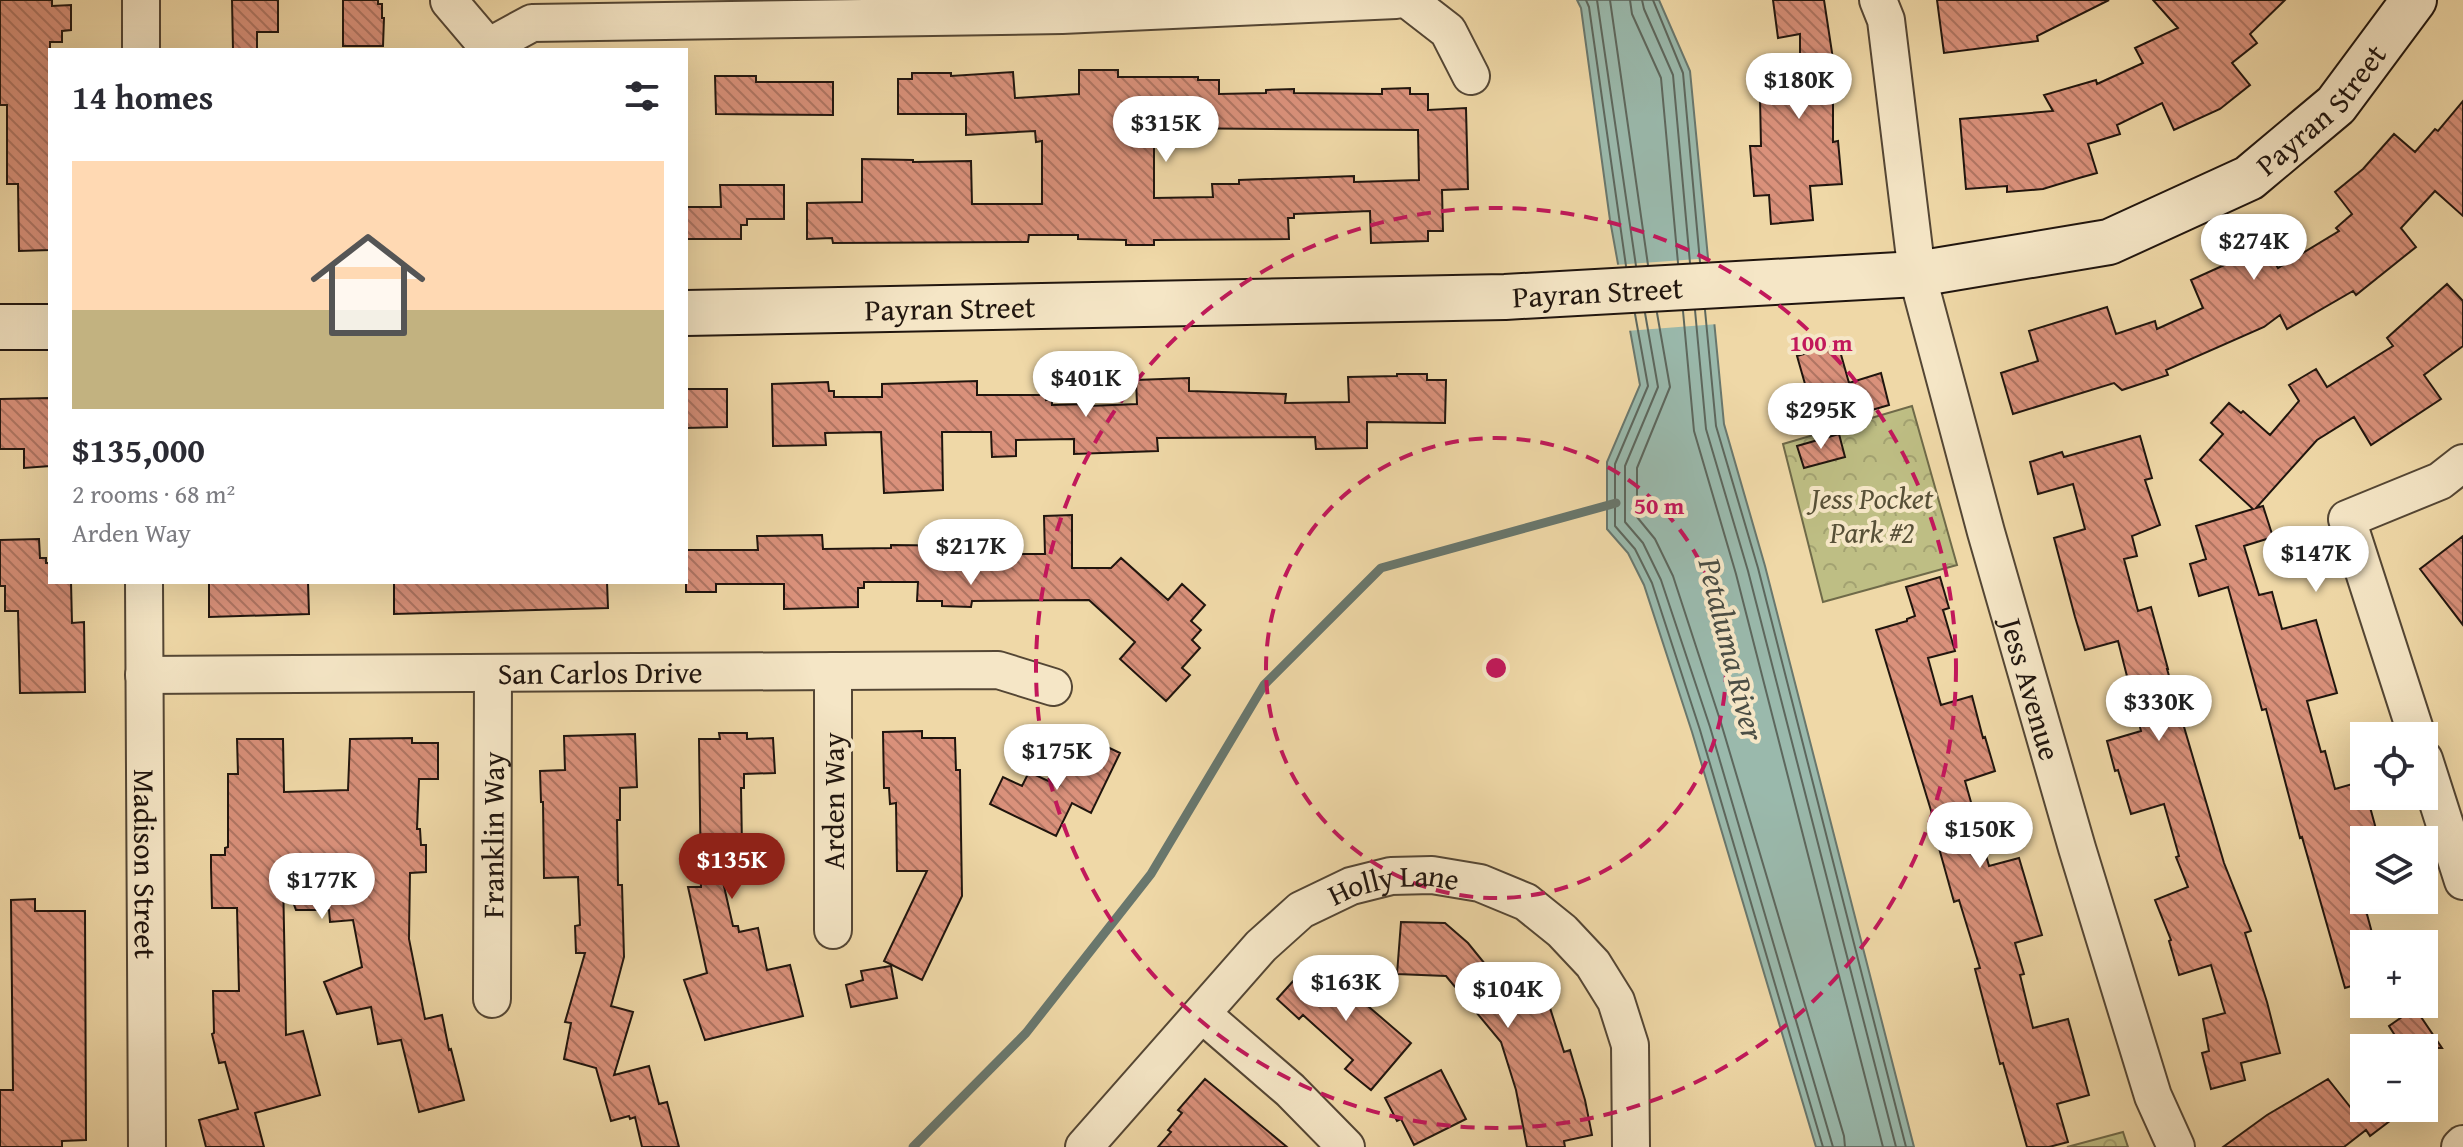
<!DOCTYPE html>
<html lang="en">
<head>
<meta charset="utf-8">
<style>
  :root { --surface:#fff; --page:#f2f2f3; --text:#2b2b33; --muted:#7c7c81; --accent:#8f2418 }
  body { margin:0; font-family:"Gentium Book Plus",serif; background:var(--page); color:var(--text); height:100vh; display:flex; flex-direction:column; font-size:30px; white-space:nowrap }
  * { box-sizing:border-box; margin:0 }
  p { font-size:26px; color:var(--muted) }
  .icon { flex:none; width:44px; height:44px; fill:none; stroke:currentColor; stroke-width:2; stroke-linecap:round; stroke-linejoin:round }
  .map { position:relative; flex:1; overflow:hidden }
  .side { position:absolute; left:48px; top:48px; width:640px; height:536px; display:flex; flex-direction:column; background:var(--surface); border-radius:0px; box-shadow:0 8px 32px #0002 }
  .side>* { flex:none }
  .tools { position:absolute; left:2350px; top:722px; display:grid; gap:16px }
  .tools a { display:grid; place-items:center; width:88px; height:88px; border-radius:0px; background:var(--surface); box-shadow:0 8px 32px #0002; font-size:40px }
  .price { position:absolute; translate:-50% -68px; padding:0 18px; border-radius:28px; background:#fff; color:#222; font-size:26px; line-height:52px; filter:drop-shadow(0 2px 4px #0008) }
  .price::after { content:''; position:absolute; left:50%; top:48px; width:24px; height:18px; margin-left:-12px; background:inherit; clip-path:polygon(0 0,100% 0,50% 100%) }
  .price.active { background:var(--accent); color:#fff }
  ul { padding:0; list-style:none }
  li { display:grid; align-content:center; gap:16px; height:424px; padding:0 24px }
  li span { display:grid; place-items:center; height:248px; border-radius:0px; color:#555 }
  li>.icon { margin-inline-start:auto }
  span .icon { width:144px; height:144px; fill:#fffc; stroke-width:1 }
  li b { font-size:34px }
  h2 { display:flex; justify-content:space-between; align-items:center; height:96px; padding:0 24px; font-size:34px }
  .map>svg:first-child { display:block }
</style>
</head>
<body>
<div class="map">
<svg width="2463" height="1147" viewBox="0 0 2463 1147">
  <defs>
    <pattern id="park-crowns" width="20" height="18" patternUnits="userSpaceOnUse" patternTransform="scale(2)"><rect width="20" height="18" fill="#bebe84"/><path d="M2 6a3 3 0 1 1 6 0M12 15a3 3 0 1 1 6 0" fill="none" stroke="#a3a271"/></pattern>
    <pattern id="building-back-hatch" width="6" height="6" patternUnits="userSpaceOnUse" patternTransform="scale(2)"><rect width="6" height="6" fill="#da917b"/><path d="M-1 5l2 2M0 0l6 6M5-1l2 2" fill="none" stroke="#b07563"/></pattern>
  </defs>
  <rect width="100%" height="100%" fill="#efd8a7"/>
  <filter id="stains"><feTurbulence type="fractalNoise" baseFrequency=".0025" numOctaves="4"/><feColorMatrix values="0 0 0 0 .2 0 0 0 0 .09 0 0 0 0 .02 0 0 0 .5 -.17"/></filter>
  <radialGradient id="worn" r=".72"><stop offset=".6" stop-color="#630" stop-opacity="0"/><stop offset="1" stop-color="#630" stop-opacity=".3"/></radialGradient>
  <path fill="url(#park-crowns)" stroke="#6f6a49" stroke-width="2" d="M1912 406 1957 565 1823 602 1783 444Z
    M2123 1132 2128 1147H2067Z"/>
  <path fill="#9ab9ac" stroke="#69776d" stroke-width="2" d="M1577 0H1659L1690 71 1724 424 1765 566 1914 1147H1816L1692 732 1644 585 1628 553 1607 529V462L1640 385 1610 220 1581 8Z"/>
  <path fill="#efd8a7" d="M1712 258 1718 324 1626 331 1614 265Z"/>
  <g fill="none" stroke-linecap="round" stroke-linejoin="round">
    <path stroke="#5d675d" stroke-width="2" d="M1586 0 1589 7 1626 266
      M1597 0 1636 266
      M1610 0 1648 265
      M1630 0 1632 14 1661 78 1678 263
      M1642 0 1644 9 1673 75 1690 263
      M1653 0 1683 73 1700 262
      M1695 310 1706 429 1748 571 1896 1147
      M1705 310 1716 426 1758 568 1906 1147
      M1683 311 1694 431 1736 574 1883 1147
      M1645 313 1658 387 1625 466V522L1643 543 1661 580 1710 727 1833 1147
      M1657 313 1670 387 1637 468V517L1655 539 1673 576 1721 723 1844 1136 1845 1147
      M1635 314 1648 386 1615 464V526L1635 549 1652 583 1700 730 1823 1147"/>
    <path stroke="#69776d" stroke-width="9" d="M913 1147 1026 1033 1151 874 1264 685 1381 568 1616 503"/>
  </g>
  <path fill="url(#building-back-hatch)" stroke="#20150e" stroke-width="2" fill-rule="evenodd" d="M0 0H52V6L71 5V30L62 31V42H50V250L19 251 18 184H7V105H0Z
    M232 0H278V32H257V50H233Z
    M343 0H378V4H382V18H384L383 46H343Z
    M1773 0H1824L1833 59V142L1838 141 1842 184 1810 186 1813 220 1771 224 1769 195 1754 196 1750 146H1761L1760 98H1791V93H1800V34L1778 38Z
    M1937 0H2109L2037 36 2038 41 1944 53Z
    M2153 0H2285L2250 34 2257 43 2232 63 2250 85 2220 109 2174 130 2162 103 2117 125 2120 134 2088 144 2097 173 2079 178 2043 189 2007 192V186L1966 189 1960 119 2053 111 2044 95 2096 80 2097 84 2143 63 2135 48 2178 28Z
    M1079 70H1118V77H1198V80H1219V94L1266 93V90L1294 89V93L1382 94V89L1410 88V94H1428V110L1466 108 1468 189 1442 190 1443 231H1428V241L1371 243 1370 211 1294 214V218H1288L1289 239 1154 240V245H1126V240L1078 239V235H1029L1028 242 833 243 832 238 807 239V203L862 202V159L913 160V162L971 161 972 204H1042V141L1036 142 1035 131 966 135V114H898V79H912V73H951V76L1013 72 1015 98 1079 94ZM1154 128 1418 130 1419 180 1354 182V176L1239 180V184H1212L1213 197 1154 198Z
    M715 76H756V82H833V115L716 114Z
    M2463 101V216L2435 191 2401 228 2416 247 2356 295 2353 291 2287 329 2280 315 2264 327 2166 370 2168 375 2122 390 2114 383 2013 414 2001 373 2038 361 2029 331 2107 307 2116 334 2155 321 2157 329 2203 308 2191 280 2231 262 2229 259 2262 240 2278 268 2339 231 2336 228 2352 214 2335 192 2363 169 2394 134 2415 152 2435 129 2438 131Z
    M720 185H784V219H747V225H741V239H686V207H721Z
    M2447 284 2463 301V346L2424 375 2441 399 2371 445 2354 417 2317 440 2256 508 2263 506 2273 537 2244 546 2259 595 2272 592 2282 629 2316 620 2337 693 2307 701 2321 752 2325 751 2335 789 2363 781 2364 796H2367L2379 840H2364V863L2354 866 2375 944H2364V982L2345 988 2302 837 2300 838 2266 709 2262 710 2228 587 2199 596 2190 564 2206 559 2196 526 2253 509 2200 460 2223 434 2211 423 2229 403 2241 413 2243 411 2270 435 2299 401 2289 385 2316 369 2327 387 2393 346 2387 338Z
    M1838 344 1849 383 1881 373 1889 405 1817 426 1797 356Z
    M1397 374H1427V380H1446L1445 423 1367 422V448L1316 449 1315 437 1157 438 1158 451 1074 454V439L1016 440V456L992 457 991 432H942L943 490 884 493 881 432 825 433 826 445 773 446 772 384 828 382 829 391H834V397H882V384L977 381V395H1045L1046 400 1052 399V405L1088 404V406L1137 404 1136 380 1189 378V391L1286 394 1285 403 1349 402 1348 377 1397 376Z
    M686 389H727V427L686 428Z
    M50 398V466L24 468V449H0V399Z
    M1839 434 1845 457 1804 468 1797 446Z
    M2140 436 2152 478 2145 480 2160 525 2132 536 2137 556 2124 559 2138 611 2151 607 2168 669H2167L2224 863 2251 931 2245 933 2267 1002 2280 1053 2241 1063 2245 1080 2211 1089 2202 1053 2209 1051 2203 1019 2225 1013 2211 965 2179 975 2169 941 2171 940 2155 900 2188 887 2176 857 2179 856 2164 804 2131 814 2118 770 2115 771 2107 741 2141 731 2118 641 2085 650 2075 617 2054 538 2085 529 2073 484 2038 494 2030 462 2062 452 2064 457Z
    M1072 515V568H1111L1121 558 1168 600 1182 584 1205 605 1191 621 1201 630 1192 640 1200 648 1182 668 1190 675 1166 701 1120 659 1135 642 1089 600 972 601 971 607 942 606V601H917L918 582H864V588H858V607L784 609V584H716V592H686V550H758L757 536 822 535 823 549 891 548V545L990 546V554H1045L1044 516Z
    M2463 536V625L2420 569Z
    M39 539 40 558H46V563H50V582H71L72 623 84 622 85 692 20 693 18 611H5V586H0V540Z
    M1940 577 1949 608 1943 610 1955 651 1928 658 1941 705 1972 696 1983 738 1985 737 1995 771 1965 781 1989 866 2019 858 2042 935 2015 943 2024 974 2020 975 2033 1028 2068 1019 2089 1095 2057 1104 2068 1142 2049 1147H2027L2003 1063 2000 1064 1975 969 1980 968 1959 900 1954 902 1937 841 1940 840 1876 630 1907 621V619L1915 616 1906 587Z
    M209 582H308L309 614 209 617Z
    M394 582H607L608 608 394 614Z
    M922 731V738H955L956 770H960L962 896 922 980 884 961 927 871H897L896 803 890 804 889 788H884L883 732Z
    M719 733H747V739L773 738 775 773 744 774V788H741L742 846H749L748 873H721L733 926H738L739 932 758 928 767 970 790 965 803 1016 705 1040 684 980 707 973 688 887H701L699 739H720Z
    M635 734 637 787 620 788V820H617L618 885H622L624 957 611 1006 633 1012 614 1075 649 1066 659 1104 667 1102 679 1147H642L635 1117 630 1119 629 1116 611 1121 596 1068 564 1059 571 1023 565 1022 585 953H576L575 926 580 925 578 877 544 878 543 802H541L540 771 565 770 564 736Z
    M412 738V743H438V779H419L417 829H420L421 845H426V872L410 873 409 939 425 1019 442 1015 449 1050 451 1049 464 1100 419 1112 401 1040 378 1044 371 1007 337 1014 324 982 362 967 353 920 330 922 329 910H296L283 875 286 1035 303 1031 320 1095 255 1113 264 1147H206L199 1120 238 1109 225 1062 219 1063 212 1034 214 1033 213 991H239L237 908H212L211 867V855H225V848L228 847V774H238L237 739H283L284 792 348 790 350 739Z
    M1099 743 1120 753 1091 813 1072 803 1056 836 990 804 1003 777 1022 786 1029 772 1059 786 1070 762 1086 769Z
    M35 899V911H85L86 1140 62 1141V1147H0V1090H13L11 900Z
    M1401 922 1445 923 1468 943 1502 985 1524 966 1544 989 1564 1052 1570 1050 1585 1100 1592 1135 1564 1141 1565 1147H1527L1516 1090 1501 1042 1446 976 1397 974Z
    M1313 959 1411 1043 1371 1090 1345 1069 1353 1060 1303 1015 1299 1019 1277 999Z
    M891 966 897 998 851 1007 846 985 863 980 861 971Z
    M2412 1010 2416 1016 2419 1014 2442 1048H2403L2389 1026Z
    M1441 1070 1466 1119 1414 1145 1401 1119 1397 1121 1385 1098Z
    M1205 1079 1287 1147H1158L1171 1132 1168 1130 1182 1113 1178 1110Z
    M2328 1079 2351 1108H2407L2370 1136 2366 1130 2344 1147H2223L2267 1115Z"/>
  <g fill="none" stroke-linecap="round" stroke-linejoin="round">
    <defs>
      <g id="street">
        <path d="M141 0V50"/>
        <path d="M1408 0 1448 31 1471 76"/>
        <path id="s1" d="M1878 0 1886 20 1917 274 1986 532 2077 848 2153 1096 2176 1147"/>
        <path d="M449 1 488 47"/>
        <path d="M488 50V47L532 23 1062 15 1396 0"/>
        <path id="s2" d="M144 582 147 1147"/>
        <path id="s3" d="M144 675 998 670 1053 687"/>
        <path d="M2417 736 2347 519 2440 481 2463 463"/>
        <path d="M2424 759 2463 881"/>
        <path d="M833 930V671"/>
        <path id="s4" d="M492 999 493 673"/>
        <path d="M1202 1014 1290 1090 1346 1147"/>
        <path id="s5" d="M1084 1147 1261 946 1301 910 1351 886 1391 876 1432 875 1480 883 1526 902 1562 931 1593 964 1616 1001 1630 1045 1631 1147"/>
        <path d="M2460 1147 2463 1144"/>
      </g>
      <g id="secondary">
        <path id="s6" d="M686 313 1505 297 1917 274 2109 242 2249 178 2336 105 2414 0"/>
        <path d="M0 327H50"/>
      </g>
    </defs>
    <use href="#street" stroke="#544634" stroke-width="40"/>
    <use href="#secondary" stroke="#20150e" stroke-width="48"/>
    <use href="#street" stroke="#f5e6c6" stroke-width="36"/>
    <use href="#secondary" stroke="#f5e6c6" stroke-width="44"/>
  </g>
  <g fill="none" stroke="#c2185b" stroke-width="4" stroke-dasharray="14 10">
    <circle cx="1496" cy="668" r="230"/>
    <circle cx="1496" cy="668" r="460"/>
  </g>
  <g text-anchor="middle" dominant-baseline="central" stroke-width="8" stroke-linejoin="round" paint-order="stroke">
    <g font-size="30" fill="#20150e" stroke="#f5e6c6">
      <text stroke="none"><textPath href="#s6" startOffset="1680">Payran Street</textPath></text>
      <text stroke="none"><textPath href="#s6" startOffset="912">Payran Street</textPath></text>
      <text stroke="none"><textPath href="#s6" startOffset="264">Payran Street</textPath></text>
      <text stroke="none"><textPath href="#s3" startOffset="456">San Carlos Drive</textPath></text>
      <text stroke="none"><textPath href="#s1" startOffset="708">Jess Avenue</textPath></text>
      <text transform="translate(833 801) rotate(-90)">Arden Way</text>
      <text stroke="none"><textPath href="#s4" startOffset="164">Franklin Way</textPath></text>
      <text stroke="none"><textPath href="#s2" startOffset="282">Madison Street</textPath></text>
      <text stroke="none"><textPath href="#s5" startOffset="420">Holly Lane</textPath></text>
    </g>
    <g font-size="30" font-style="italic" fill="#575037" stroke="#f5e6c6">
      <text x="1872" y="498">Jess Pocket<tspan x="1872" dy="34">Park #2</tspan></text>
    </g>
    <g font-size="32" font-style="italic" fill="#4b4e45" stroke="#f5e6c6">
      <text transform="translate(1732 649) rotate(76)">Petaluma River</text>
    </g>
  </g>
  <circle cx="1496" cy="668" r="12" fill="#c2185b" stroke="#f5e6c6" stroke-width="4"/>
  <g font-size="24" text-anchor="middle" font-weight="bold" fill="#c2185b" stroke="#f5e6c6" stroke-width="8" stroke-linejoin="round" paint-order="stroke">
    <text x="1821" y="351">100 m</text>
    <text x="1659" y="514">50 m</text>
  </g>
  <rect width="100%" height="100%" filter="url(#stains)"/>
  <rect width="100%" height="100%" fill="url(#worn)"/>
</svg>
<div class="tools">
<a><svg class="icon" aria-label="locate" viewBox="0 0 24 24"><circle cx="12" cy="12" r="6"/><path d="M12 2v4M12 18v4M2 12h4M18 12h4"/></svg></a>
<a><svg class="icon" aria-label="layers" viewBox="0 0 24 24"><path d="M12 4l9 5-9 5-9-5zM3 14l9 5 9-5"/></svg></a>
<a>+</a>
<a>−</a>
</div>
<b class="price" style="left:1799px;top:121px">$180K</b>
<b class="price" style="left:1166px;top:164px">$315K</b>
<b class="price" style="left:2254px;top:282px">$274K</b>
<b class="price" style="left:1086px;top:419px">$401K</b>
<b class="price" style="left:1821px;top:451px">$295K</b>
<b class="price" style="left:971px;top:587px">$217K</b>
<b class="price" style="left:2316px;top:594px">$147K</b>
<b class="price" style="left:2159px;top:743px">$330K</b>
<b class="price" style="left:1057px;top:792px">$175K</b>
<b class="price" style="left:1980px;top:870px">$150K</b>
<b class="price active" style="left:732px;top:901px">$135K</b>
<b class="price" style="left:322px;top:921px">$177K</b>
<b class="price" style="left:1346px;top:1023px">$163K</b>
<b class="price" style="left:1508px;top:1030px">$104K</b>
<section class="side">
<h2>14 homes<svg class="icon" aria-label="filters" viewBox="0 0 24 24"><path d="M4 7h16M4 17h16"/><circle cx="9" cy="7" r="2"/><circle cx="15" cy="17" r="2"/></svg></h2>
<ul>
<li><span style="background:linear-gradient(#ffd9b3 60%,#c2b280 0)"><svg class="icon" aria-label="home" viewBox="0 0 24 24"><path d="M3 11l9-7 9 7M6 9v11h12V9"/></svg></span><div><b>$135,000</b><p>2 rooms · 68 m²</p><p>Arden Way</p></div></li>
</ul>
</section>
</div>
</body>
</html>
